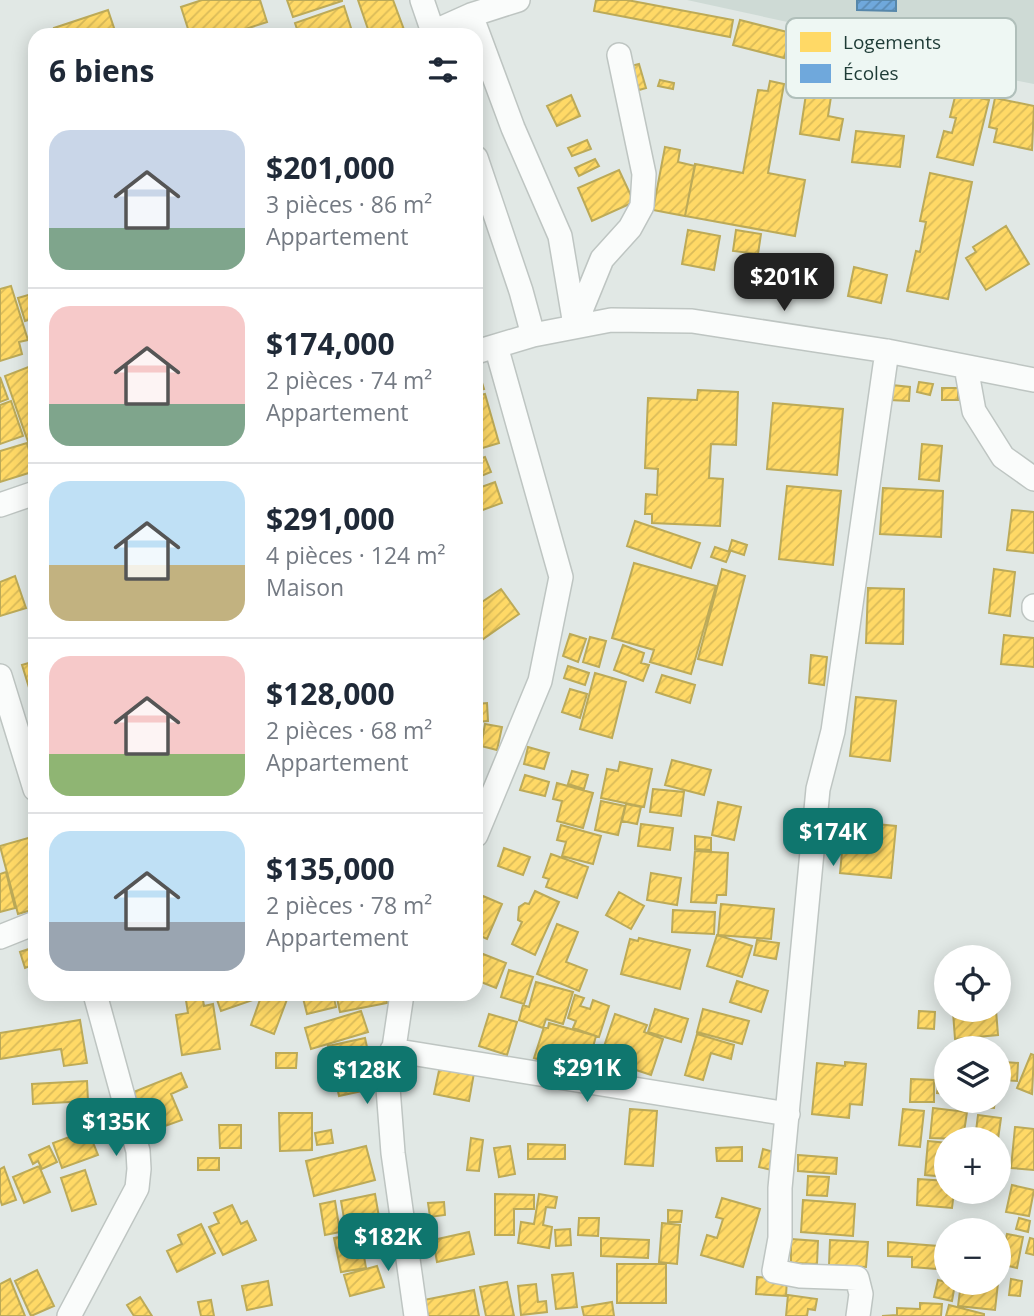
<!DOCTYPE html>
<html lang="fr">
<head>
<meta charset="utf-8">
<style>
  :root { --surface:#fff; --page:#f2f2f3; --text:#1f2937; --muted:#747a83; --line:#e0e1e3; --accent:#0f766e }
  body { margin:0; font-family:"Open Sans",sans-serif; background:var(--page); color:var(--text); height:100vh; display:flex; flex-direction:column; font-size:26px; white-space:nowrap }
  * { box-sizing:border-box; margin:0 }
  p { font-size:23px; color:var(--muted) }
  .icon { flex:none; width:38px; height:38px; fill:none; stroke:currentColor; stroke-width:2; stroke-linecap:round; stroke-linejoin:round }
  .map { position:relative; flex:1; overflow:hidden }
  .drawer { position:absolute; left:28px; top:28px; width:455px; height:973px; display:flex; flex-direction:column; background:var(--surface); border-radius:21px; box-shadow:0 4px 18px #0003 }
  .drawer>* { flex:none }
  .fabs { position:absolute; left:934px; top:945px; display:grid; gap:14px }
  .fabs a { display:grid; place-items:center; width:77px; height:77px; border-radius:50%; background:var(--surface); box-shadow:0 4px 18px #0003; font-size:35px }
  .price { position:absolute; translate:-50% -60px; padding:0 16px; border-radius:14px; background:var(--accent); color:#fff; font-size:23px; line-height:46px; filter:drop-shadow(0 2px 4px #0008) }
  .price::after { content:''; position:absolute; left:50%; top:42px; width:21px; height:16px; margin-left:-10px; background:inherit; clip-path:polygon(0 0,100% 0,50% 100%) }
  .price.active { background:#222; color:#fff }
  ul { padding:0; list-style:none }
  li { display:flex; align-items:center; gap:21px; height:175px; padding:0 21px }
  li+li { border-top:2px solid var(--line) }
  li span { display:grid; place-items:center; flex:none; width:196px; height:140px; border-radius:21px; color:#555 }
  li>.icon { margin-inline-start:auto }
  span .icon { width:84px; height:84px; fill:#fffc; stroke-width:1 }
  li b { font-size:30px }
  h2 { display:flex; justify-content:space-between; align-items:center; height:84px; padding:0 21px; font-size:30px }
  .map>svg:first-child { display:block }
</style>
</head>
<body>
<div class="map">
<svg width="1034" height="1316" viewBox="0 0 1034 1316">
  <defs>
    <pattern id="homes-hatch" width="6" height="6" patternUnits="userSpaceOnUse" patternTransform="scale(1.75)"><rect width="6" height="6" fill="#ffd966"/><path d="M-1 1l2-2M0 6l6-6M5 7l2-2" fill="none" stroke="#dabb59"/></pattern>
    <pattern id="schools-hatch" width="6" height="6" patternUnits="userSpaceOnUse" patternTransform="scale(1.75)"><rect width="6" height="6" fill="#6fa8dc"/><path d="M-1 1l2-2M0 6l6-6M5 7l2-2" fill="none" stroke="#5b8ab3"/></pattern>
  </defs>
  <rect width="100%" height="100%" fill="#e1e8e5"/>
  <path fill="#cedad5" d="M687 0H1034V84L848 48 806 26Z"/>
  <path fill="url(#homes-hatch)" stroke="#bcaa58" stroke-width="2" d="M202 0H260L267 22 227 35H190L181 7Z
    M287 0H342V1L293 17Z
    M358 0H393L406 35H370Z
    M596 0H627L733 20 730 37 594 11Z
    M344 6 352 31 340 35H299L295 23Z
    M108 10 114 28 94 35H56L54 28Z
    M740 20 791 33 784 58 733 45Z
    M814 41 839 45 828 116 843 119 839 140 800 134Z
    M639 64 646 88 639 90 631 66Z
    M660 80 674 83 673 89 658 86Z
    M770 81 784 84 768 173 805 180 795 236 685 216 695 164 743 173 758 90 768 91Z
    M956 93 989 100 973 165 937 157 944 131 952 133 956 118 950 117Z
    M571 95 580 116 557 126 547 106Z
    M995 98 1034 106 1032 150 994 142 997 129 989 127Z
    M856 131 904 136 900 167 852 162Z
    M587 140 591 149 572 156 568 148Z
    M665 147 680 150 678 162 695 166 685 216 653 210Z
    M595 159 599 166 579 176 575 168Z
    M619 170 634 202 592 221 578 188Z
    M930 173 972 182 948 299 907 291 916 251 920 252 926 222 920 221Z
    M1006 226 1029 264 986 290 966 258 976 252 973 247Z
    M688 230 720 236 714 270 682 264Z
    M736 230 761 234 758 254 733 251Z
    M738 261 787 262 786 285 737 284Z
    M854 267 887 275 881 303 848 296Z
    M11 286 28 340 19 342 22 354 0 361V289Z
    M35 293V318L25 321 18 298Z
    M31 366 35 376V452L32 453 5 376Z
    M479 373 484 389 476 391V374Z
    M0 377 8 399 0 402Z
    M919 382 933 384 930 395 917 392Z
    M892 385 910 387 909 401 890 400Z
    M942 388H958V400H942Z
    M698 390 738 392 736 445 711 444 709 478 723 479 720 526 652 523V514H645L646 494 657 495 658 469 645 468 648 398 697 400Z
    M485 394 499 443 476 450V396Z
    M11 401 23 436 0 444V405Z
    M773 403 843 409 837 475 767 469Z
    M27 443 35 471 0 482V451Z
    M922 444 942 446 939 481 919 479Z
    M485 457 491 472 476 478V460Z
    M495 482 502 503 477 512 476 489Z
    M787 486 841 491 833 565 779 559Z
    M883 488 943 491 941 537 880 534Z
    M1012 510 1034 512V553L1007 550Z
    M635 521 700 543 691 568 627 546Z
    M732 540 747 545 744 555 729 550Z
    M715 547 730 552 726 562 711 557Z
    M634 563 716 586 691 674 650 662 654 650 612 638Z
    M722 569 745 576 722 665 698 659Z
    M994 569 1015 572 1010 616 989 613Z
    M15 576 26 608 0 616V582Z
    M868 588 904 589 903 644 866 643Z
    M501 589 519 614 476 644V606Z
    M570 634 586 639 578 662 563 656Z
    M1004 635 1034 638V667L1001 664Z
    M590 637 606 641 599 667 583 662Z
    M623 645 644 653 641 663 649 665 643 681 614 670Z
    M811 655 827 657 824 685 809 683Z
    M35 661V707L22 665Z
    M568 666 589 673 585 685 564 678Z
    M595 673 626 682 612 738 580 729Z
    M662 675 695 685 690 703 656 692Z
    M570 689 587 694 580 718 562 712Z
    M856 697 896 701 890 761 850 756Z
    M487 703 488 721 476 722V704Z
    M485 724 502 727 497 750 481 746Z
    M528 747 549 753 544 769 524 764Z
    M672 760 711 770 704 795 665 785Z
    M620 762 652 769 644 807 601 798 607 769 618 771Z
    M572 771 588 775 584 789 568 784Z
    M525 775 549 782 545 796 520 790Z
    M557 783 593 793 583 828 557 821 562 801 553 799Z
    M653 789 684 792 681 816 650 812Z
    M601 801 625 806 618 835 595 830Z
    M718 802 741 807 734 840 712 835Z
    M626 804 641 807 637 824 622 821Z
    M845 821 896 826 891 878 840 873Z
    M641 824 673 828 670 850 638 846Z
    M561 825 601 836 593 864 562 856 566 842 557 840Z
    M35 836V909L18 914 0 846Z
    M695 836 711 838V850L695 849Z
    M504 848 530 857 523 875 498 866Z
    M695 851 728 853 726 895H717L716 903 691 902Z
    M551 854 588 867 577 898 546 887 549 879 543 877Z
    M6 872 15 908 0 912V874Z
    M651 873 681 878 677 905 647 900Z
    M535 891 559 902 535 955 512 944 522 922 518 920 519 907 525 903 529 904Z
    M619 892 644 906 631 929 606 915Z
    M483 896 502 904 487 939 476 934V913Z
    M721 904 774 909 771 939 718 935Z
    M673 910 715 912 714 934 672 932Z
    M557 924 578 932 566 962 587 970 579 991 537 974Z
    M717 935 752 946 742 977 707 966Z
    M639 938 690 950 680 989 621 974 630 939 638 941Z
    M757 940 779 943 776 959 754 955Z
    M35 947V964L25 968 20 952Z
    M478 952 506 963 496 988 476 980V958Z
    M509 970 533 977 524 1004 501 997Z
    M737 981 768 991 761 1012 730 1002Z
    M536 982 573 992 563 1024 546 1019 543 1028 519 1020 523 1005 529 1007Z
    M185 994H202L204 1006 213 1004 220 1049 182 1055 176 1015 188 1013Z
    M215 994H251L253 1000 221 1011Z
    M262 994H289L274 1034 251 1025Z
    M302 994H333L336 1007 307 1014Z
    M336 994H385L387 1003 340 1012Z
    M575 995 584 998 580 1006 590 1009 593 1000 609 1006 599 1037 573 1028 576 1021 568 1018Z
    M655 1009 688 1019 681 1042 648 1032Z
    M703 1009 749 1021 742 1044 697 1032Z
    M980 1010H996L998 1035 955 1039 953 1012Z
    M361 1011 368 1032 311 1049 305 1028Z
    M919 1011 935 1012 934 1029 918 1028Z
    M489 1014 517 1022 507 1055 479 1046Z
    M615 1014 647 1025 644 1032 663 1039 651 1075 600 1058Z
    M80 1020 87 1063 64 1066 61 1049 0 1059V1033Z
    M549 1023 596 1036 586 1073 534 1058 544 1027 548 1028Z
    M697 1034 734 1045 731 1059 711 1053 703 1080 685 1075Z
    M365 1038 376 1088 339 1096 328 1046Z
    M276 1053H297L296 1068H276Z
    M1031 1054 1034 1055 1032 1094 1017 1088Z
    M941 1060 947 1061V1094L937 1093Z
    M845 1062 866 1064 862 1105 850 1104 849 1118 812 1114 817 1063 845 1066Z
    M1004 1062 1018 1063 1017 1081 1003 1080Z
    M440 1066 474 1073 469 1101 434 1094Z
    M181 1073 187 1087 171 1094 182 1120 165 1126 156 1104 139 1111 131 1093Z
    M911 1079 934 1080V1102H910Z
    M87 1081 88 1101 33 1104 32 1084Z
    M969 1101H995L994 1108 969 1106Z
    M933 1108 967 1112 963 1139 930 1138Z
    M630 1109 657 1111 653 1166 625 1164Z
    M903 1109 924 1111 920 1147 899 1145Z
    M279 1113H312V1150L280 1151Z
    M978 1115 1001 1118 998 1139H975Z
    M219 1125H241V1148H220Z
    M1015 1127 1034 1129V1170L1011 1168Z
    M88 1130 98 1155 62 1168 53 1143Z
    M331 1130 333 1143 317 1145 315 1133Z
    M471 1138 483 1140 479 1171 467 1170Z
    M928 1141 947 1143V1177L925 1175Z
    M528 1144 565 1145V1159H528Z
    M49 1146 57 1162 42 1169 38 1161 33 1164 29 1155Z
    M366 1146 375 1180 314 1196 306 1161Z
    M510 1146 515 1174 499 1177 494 1148Z
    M742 1147V1161H717L716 1148Z
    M763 1149 777 1153 772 1170 759 1167Z
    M798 1155 837 1158 836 1174 798 1171Z
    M198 1158H219V1170H198Z
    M39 1166 50 1192 24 1203 13 1177Z
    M4 1167 16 1200 2 1205 0 1199V1169Z
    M85 1170 96 1204 72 1211 61 1178Z
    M808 1176 829 1177 827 1196 807 1195Z
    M918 1179 947 1181V1192H954L952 1208 917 1205Z
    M1012 1185 1034 1190 1029 1216 1006 1212Z
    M375 1194 379 1217 345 1224 341 1201Z
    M495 1194 534 1195V1209H514V1235H495Z
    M539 1194 557 1197 555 1208 546 1207 543 1225 552 1227 549 1248 518 1243 521 1222 534 1224Z
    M722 1198 760 1209 743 1267 701 1255 707 1235 717 1238 723 1219 716 1217Z
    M803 1200 855 1204 853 1236 801 1232Z
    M335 1201 340 1232 325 1235 320 1204Z
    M444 1202 445 1215 430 1217 428 1203Z
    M232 1205 241 1224 247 1221 256 1240 223 1255 209 1227 219 1223 214 1213Z
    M668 1210 682 1211 681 1222H668Z
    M579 1218H599L598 1236 578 1235Z
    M1019 1218 1030 1221 1028 1232 1016 1229Z
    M662 1223 680 1225 677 1264 659 1262Z
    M201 1224 215 1253 177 1272 167 1251 182 1244 178 1235Z
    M570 1229 571 1245 556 1246 555 1230Z
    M469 1232 474 1254 437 1262 433 1240Z
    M360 1233 366 1268 341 1272 334 1238Z
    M1007 1234 1023 1237 1017 1268 1000 1264Z
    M601 1238 649 1240 648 1258 601 1256Z
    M1030 1238 1034 1239V1255L1026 1253Z
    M791 1239 818 1241 817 1264 791 1263Z
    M830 1240 868 1242 866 1267 829 1265Z
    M888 1242 938 1246 936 1269 912 1267V1257L888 1256Z
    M617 1264H666V1303H617Z
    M377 1266 384 1287 350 1296 344 1275Z
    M37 1270 54 1306 31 1316 15 1281Z
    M573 1273 577 1307 556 1309 552 1275Z
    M757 1277 787 1279 786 1296 756 1294Z
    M10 1279 25 1316H0V1284Z
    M1011 1279 1022 1281 1020 1296 1009 1295Z
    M938 1280 955 1284 952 1301 934 1297Z
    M268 1281 272 1305 247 1310 242 1286Z
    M507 1282 514 1316H486L480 1287Z
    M961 1283H998L995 1310 958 1306Z
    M536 1284 538 1302 546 1301 547 1312 521 1315 518 1286Z
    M474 1290 479 1316H428L424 1300Z
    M788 1295 817 1299 815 1310 808 1309 807 1316H786Z
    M140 1297 152 1316H134L127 1305Z
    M211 1300 214 1316H201L198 1302Z
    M612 1302 614 1316H584L582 1307Z
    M920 1303 942 1304 941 1316H882L897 1315V1308L920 1309Z
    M949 1305 984 1314V1316H946Z"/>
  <path fill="url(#schools-hatch)" stroke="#5787aa" stroke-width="2" d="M857 0H896V11L857 10Z"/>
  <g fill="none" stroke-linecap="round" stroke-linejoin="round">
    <defs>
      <path id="minor" d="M422 0 434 35
        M471 15 513 128 560 236 575 325
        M433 32 471 15 518 0
        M476 158 521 291 533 335
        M575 325 602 259 630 228 642 206 644 174 619 55
        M476 352 533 335 611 320 692 321 887 351 1034 380
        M966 367 974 411 1003 457 1034 479
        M0 505 35 493
        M1034 606V609
        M0 676 35 789
        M476 835 540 681 561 577 496 346
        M0 937 35 923
        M402 994 388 1088 393 1153 416 1316
        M392 1050 788 1114
        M69 1316 137 1188 139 1169 138 1151 95 994
        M858 1316 861 1294 857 1278 800 1276 774 1271 780 1238V1188L818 789 833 731 887 351"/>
    </defs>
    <use href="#minor" stroke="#bec5c2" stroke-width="26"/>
    <use href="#minor" stroke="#fafcfb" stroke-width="23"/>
  </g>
  <rect x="786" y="18" width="230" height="80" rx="10" fill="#eef7f3" stroke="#b0bfba" stroke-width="2"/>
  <rect x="800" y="32" width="31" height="20" fill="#ffd966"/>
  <rect x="800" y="64" width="31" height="19" fill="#6fa8dc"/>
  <g font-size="19" fill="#1e3b36">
    <text x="843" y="49">Logements</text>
    <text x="843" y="80">Écoles</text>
  </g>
</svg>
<div class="fabs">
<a><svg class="icon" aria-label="locate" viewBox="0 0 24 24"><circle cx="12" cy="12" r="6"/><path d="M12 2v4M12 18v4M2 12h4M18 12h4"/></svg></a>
<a><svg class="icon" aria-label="layers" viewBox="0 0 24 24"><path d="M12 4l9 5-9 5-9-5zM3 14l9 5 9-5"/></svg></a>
<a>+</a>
<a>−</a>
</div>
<b class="price active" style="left:784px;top:313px">$201K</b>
<b class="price" style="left:833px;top:868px">$174K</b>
<b class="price" style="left:587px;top:1104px">$291K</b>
<b class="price" style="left:367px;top:1106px">$128K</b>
<b class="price" style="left:116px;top:1158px">$135K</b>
<b class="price" style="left:388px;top:1273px">$182K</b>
<section class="drawer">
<h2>6 biens<svg class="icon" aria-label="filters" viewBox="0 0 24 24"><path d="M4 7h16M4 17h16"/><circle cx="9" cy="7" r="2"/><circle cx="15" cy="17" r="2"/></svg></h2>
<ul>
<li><span style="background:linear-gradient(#c9d6e8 70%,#7fa58c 0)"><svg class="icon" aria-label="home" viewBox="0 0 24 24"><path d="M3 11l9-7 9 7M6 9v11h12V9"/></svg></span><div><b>$201,000</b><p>3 pièces · 86 m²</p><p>Appartement</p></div></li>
<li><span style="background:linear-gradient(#f6c9c9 70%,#7fa58c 0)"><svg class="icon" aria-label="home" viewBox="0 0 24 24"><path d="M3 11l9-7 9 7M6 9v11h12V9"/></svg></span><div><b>$174,000</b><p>2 pièces · 74 m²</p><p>Appartement</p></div></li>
<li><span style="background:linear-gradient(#bfe0f5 60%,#c2b280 0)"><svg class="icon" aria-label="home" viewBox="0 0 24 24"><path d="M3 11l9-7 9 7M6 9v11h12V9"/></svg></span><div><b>$291,000</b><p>4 pièces · 124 m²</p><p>Maison</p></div></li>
<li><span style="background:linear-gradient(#f6c9c9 70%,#8fb573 0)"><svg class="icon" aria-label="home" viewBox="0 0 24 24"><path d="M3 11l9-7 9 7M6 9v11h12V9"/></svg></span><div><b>$128,000</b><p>2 pièces · 68 m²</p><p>Appartement</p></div></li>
<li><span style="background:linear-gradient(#bfe0f5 65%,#9aa5b1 0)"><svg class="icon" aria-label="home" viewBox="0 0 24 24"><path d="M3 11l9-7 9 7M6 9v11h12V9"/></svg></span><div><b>$135,000</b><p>2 pièces · 78 m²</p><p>Appartement</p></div></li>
</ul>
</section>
</div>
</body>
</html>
